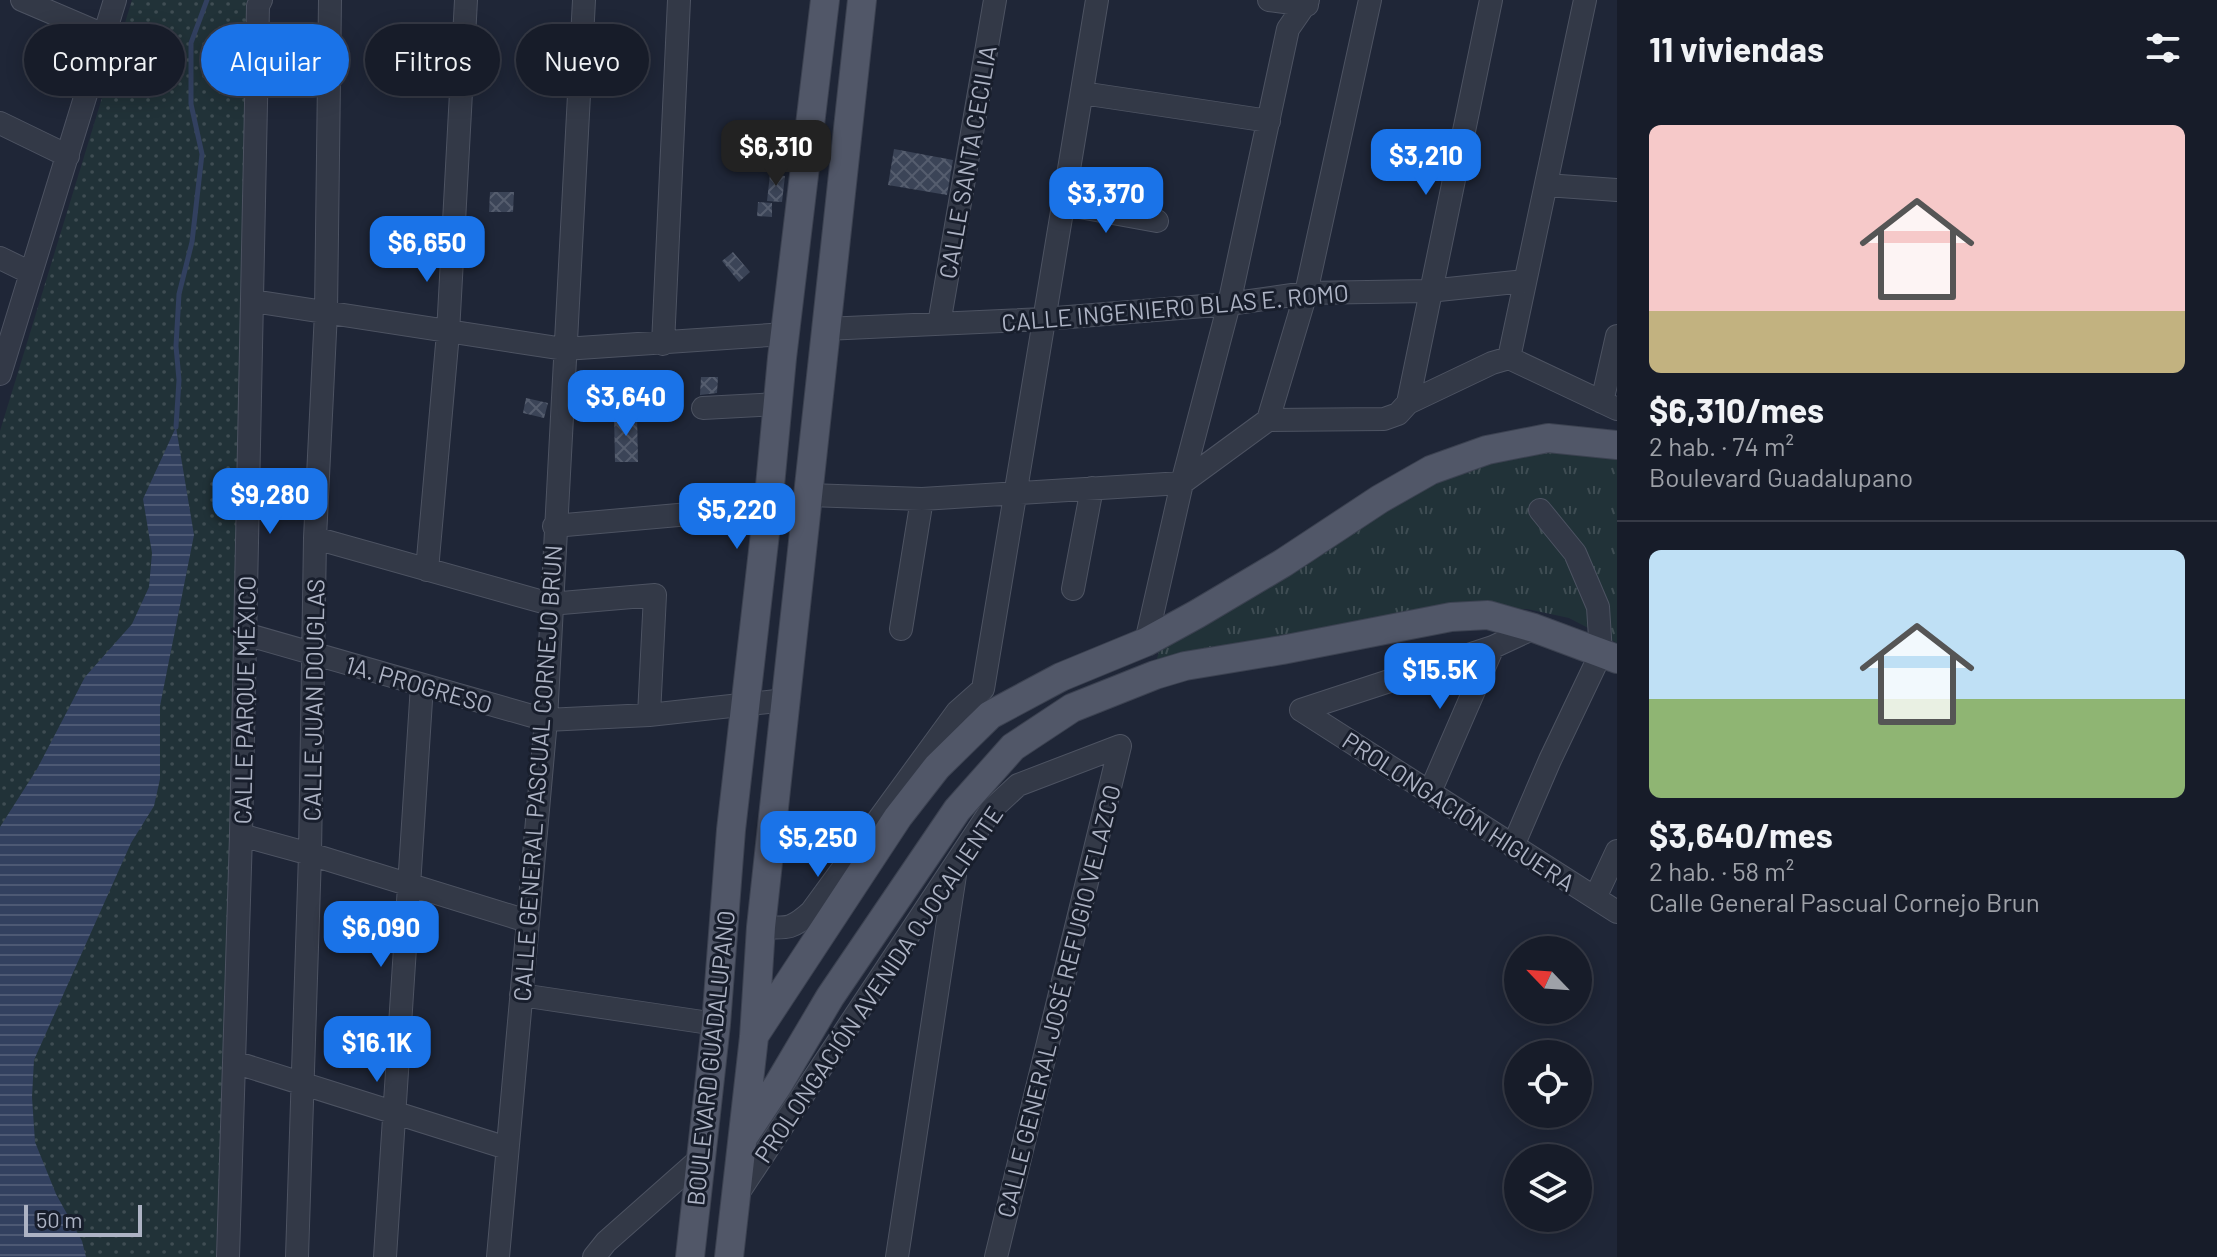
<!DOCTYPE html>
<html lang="es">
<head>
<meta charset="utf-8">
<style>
  :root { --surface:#171c29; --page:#202531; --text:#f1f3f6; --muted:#9ea1a8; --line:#363a46; --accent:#1a73e8 }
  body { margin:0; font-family:Barlow,sans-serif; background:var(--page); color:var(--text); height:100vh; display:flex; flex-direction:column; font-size:30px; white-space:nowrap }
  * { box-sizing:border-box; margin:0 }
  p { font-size:26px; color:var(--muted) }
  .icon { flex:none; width:44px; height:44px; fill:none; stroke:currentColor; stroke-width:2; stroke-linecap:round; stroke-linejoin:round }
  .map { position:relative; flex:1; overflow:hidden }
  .sheet { display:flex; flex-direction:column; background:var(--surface); width:600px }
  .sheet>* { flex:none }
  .guide { position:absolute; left:24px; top:24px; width:760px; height:72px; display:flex; gap:16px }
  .needle { width:52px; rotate:295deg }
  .controls { position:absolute; left:1504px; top:936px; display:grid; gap:16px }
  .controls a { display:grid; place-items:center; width:88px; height:88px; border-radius:50%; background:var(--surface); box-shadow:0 4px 20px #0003,0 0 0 2px var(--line); font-size:40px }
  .scale { position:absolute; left:24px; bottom:20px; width:118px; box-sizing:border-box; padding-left:8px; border:4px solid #adb3c4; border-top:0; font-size:22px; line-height:28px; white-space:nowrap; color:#adb3c4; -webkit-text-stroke:6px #181e2c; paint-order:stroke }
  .price { position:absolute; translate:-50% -68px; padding:0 18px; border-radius:16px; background:var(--accent); color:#fff; font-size:26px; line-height:52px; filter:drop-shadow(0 2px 4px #0008) }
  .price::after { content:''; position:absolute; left:50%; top:48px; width:24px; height:18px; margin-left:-12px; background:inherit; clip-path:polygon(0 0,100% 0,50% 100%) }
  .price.active { background:#222; color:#fff }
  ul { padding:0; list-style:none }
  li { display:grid; align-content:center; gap:16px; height:424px; padding:0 32px }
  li+li { border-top:2px solid var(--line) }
  li span { display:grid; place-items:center; height:248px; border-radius:12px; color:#555 }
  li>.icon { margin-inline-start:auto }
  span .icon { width:144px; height:144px; fill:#fffc; stroke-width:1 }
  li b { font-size:34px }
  h2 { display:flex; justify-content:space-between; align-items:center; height:96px; padding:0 32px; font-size:34px }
  .chip { padding:0 28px; border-radius:36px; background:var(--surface); box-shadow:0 4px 20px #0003,0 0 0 2px var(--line); font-size:28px; line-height:72px }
  .chip.active { background:var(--accent); color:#fff }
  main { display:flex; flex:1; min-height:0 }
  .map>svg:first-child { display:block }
</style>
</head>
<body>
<main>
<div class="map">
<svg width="1617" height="1257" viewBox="0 0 1617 1257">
  <defs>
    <pattern id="grass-tufts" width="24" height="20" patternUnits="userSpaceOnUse" patternTransform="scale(2)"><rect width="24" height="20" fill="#213238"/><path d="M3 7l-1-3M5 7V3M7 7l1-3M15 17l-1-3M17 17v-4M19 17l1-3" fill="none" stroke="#3f4d53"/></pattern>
    <pattern id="park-dots" width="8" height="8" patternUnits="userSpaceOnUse" patternTransform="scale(2)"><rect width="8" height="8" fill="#213238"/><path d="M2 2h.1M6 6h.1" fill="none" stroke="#3f4d53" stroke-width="1.8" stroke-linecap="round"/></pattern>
    <pattern id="water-rules" width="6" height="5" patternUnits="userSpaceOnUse" patternTransform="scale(2)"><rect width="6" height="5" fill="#32405f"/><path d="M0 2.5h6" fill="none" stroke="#4d5974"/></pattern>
    <pattern id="building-cross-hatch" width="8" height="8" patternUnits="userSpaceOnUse" patternTransform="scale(2)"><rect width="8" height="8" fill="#3b4457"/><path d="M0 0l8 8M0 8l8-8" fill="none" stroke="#555d6e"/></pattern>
  </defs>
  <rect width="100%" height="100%" fill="#1f2637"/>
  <path fill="url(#grass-tufts)" d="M1544 449 1617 454V643L1569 618 1527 609 1444 610 1156 662 1160 648 1453 470Z"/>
  <path fill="url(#park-dots)" d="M132 0H252L229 906 216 1257H0V431Z"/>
  <path fill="url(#water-rules)" d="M176 427 194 535 160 706V779L154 806 131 843 34 1060 32 1097 35 1142 56 1194 82 1241 86 1257H0V827L37 769 85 677 132 624 149 587 152 553 143 499Z"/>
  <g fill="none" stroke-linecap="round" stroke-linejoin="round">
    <path stroke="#32405f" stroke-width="5" d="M176 427 179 380 176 346 179 294 192 242 202 154 191 104V43L207 0"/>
  </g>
  <path fill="url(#building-cross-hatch)" d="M894 149 953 160 947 195 888 185Z
    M770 174 785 176 782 202 767 201Z
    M490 192H514L513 212H489Z
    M758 202 772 203V217L757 216Z
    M733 252 750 272 739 282 722 261Z
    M701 377H718L717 393 700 395Z
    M526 398 548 403 544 418 523 413Z
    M614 413H637L638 462H615Z"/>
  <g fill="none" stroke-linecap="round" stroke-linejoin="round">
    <defs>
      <path id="minor" d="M22 0 104 35
        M1269 0 1307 5
        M1082 93 1269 121
        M0 123 68 156
        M1546 185 1617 190
        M1063 204 1157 221
        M0 258 31 273
        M253 301 564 349 785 334
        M939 324 995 0
        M825 329 1044 319 1229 304 1306 293 1429 291 1525 281
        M663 344 679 0
        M1509 358 1585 0
        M0 374 115 0
        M1602 402 1617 336
        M1408 403 1491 0
        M703 408 777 404
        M1268 420 1306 293 1370 0
        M809 495 922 499 1182 483 1268 420 1384 419 1398 414 1408 403 1492 363 1509 358 1617 409
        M554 526 768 507
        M315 538 550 604 655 595 649 715
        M427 570 448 333 466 0
        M1073 589 1092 488
        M901 629 922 499
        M245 634 546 720 649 715 786 700
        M1146 642 1182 483 1229 304 1288 29 1308 0
        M1301 710 1617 912
        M1301 710 1493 647 1534 628
        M1430 792 1493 647
        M241 835 310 854 527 921
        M1513 846 1550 760 1601 653 1598 607 1575 553 1540 510
        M1595 898 1617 851
        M761 927C787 928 791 930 811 912L957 712 983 689 1097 0
        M521 995 716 1024
        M234 1062 507 1148
        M737 1195 991 810 1018 785 1120 746
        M228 1257 241 835 258 6 261 0
        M297 1257 310 854 315 538 326 312 330 0
        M385 1257 422 685
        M498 1257 546 720 584 0
        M594 1257 606 1242 701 1158
        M897 1257 955 875
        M996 1257 1120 746"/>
      <path id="major" d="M754 1036 898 817 937 767 990 715 1061 677 1146 642 1197 614 1283 563 1380 499 1431 470 1487 450 1548 438 1617 445
        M744 1136 778 1085 830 997 957 810 1013 747 1072 708 1155 675 1185 666 1282 650 1451 617 1488 615 1534 628 1617 659
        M690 1257 716 1024 731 830 768 507 782 358 825 0
        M729 1257 754 1037 761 927 862 0"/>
    </defs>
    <use href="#minor" stroke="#4d5362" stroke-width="24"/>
    <use href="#major" stroke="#3c4251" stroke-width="30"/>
    <use href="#minor" stroke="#333947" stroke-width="22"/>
    <use href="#major" stroke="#515768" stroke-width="28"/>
  </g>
  <g text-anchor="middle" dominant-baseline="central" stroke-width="6" stroke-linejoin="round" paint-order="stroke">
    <g font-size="24" fill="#adb3c4" stroke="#181e2c">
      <text transform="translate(967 162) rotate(-80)">CALLE SANTA CECILIA</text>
      <text transform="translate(1175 307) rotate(-5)">CALLE INGENIERO BLAS E. ROMO</text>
      <text transform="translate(419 684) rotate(16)">1A. PROGRESO</text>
      <text transform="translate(244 700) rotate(-89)">CALLE PARQUE MÉXICO</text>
      <text transform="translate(313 700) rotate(-89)">CALLE JUAN DOUGLAS</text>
      <text transform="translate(537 773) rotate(-86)">CALLE GENERAL PASCUAL CORNEJO BRUN</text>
      <text transform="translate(1459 811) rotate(33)">PROLONGACIÓN HIGUERA</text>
      <text transform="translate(878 984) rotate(-56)">PROLONGACIÓN AVENIDA OJOCALIENTE</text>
      <text transform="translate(1058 1001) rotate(-76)">CALLE GENERAL JOSÉ REFUGIO VELAZCO</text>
      <text transform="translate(710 1058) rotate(-84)">BOULEVARD GUADALUPANO</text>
    </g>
  </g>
</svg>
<div class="controls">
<a><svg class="needle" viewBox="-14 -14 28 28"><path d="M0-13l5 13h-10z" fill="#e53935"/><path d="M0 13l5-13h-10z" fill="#9ea1a8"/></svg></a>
<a><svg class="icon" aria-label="locate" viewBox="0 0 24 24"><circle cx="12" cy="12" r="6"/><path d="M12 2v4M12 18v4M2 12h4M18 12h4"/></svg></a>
<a><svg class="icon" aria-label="layers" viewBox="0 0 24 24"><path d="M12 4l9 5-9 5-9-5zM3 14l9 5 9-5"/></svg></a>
</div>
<div class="scale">50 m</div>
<b class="price active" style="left:776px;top:188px">$6,310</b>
<b class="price" style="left:1426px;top:197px">$3,210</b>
<b class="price" style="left:1106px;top:235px">$3,370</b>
<b class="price" style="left:427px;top:284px">$6,650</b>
<b class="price" style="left:626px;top:438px">$3,640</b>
<b class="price" style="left:270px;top:536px">$9,280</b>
<b class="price" style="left:737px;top:551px">$5,220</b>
<b class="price" style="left:1440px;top:711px">$15.5K</b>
<b class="price" style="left:818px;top:879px">$5,250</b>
<b class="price" style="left:381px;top:969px">$6,090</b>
<b class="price" style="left:377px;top:1084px">$16.1K</b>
<div class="guide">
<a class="chip">Comprar</a>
<a class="chip active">Alquilar</a>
<a class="chip">Filtros</a>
<a class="chip">Nuevo</a>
</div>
</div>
<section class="sheet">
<h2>11 viviendas<svg class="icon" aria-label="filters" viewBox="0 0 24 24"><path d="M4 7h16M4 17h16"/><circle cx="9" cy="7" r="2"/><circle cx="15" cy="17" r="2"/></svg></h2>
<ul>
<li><span style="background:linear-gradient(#f6c9c9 75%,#c2b280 0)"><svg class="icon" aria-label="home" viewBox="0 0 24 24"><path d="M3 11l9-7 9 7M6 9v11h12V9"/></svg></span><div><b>$6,310/mes</b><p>2 hab. · 74 m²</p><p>Boulevard Guadalupano</p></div></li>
<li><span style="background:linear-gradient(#bfe0f5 60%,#8fb573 0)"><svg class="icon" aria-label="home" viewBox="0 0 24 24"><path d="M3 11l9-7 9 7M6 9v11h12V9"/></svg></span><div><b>$3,640/mes</b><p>2 hab. · 58 m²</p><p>Calle General Pascual Cornejo Brun</p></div></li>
</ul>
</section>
</main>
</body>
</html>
